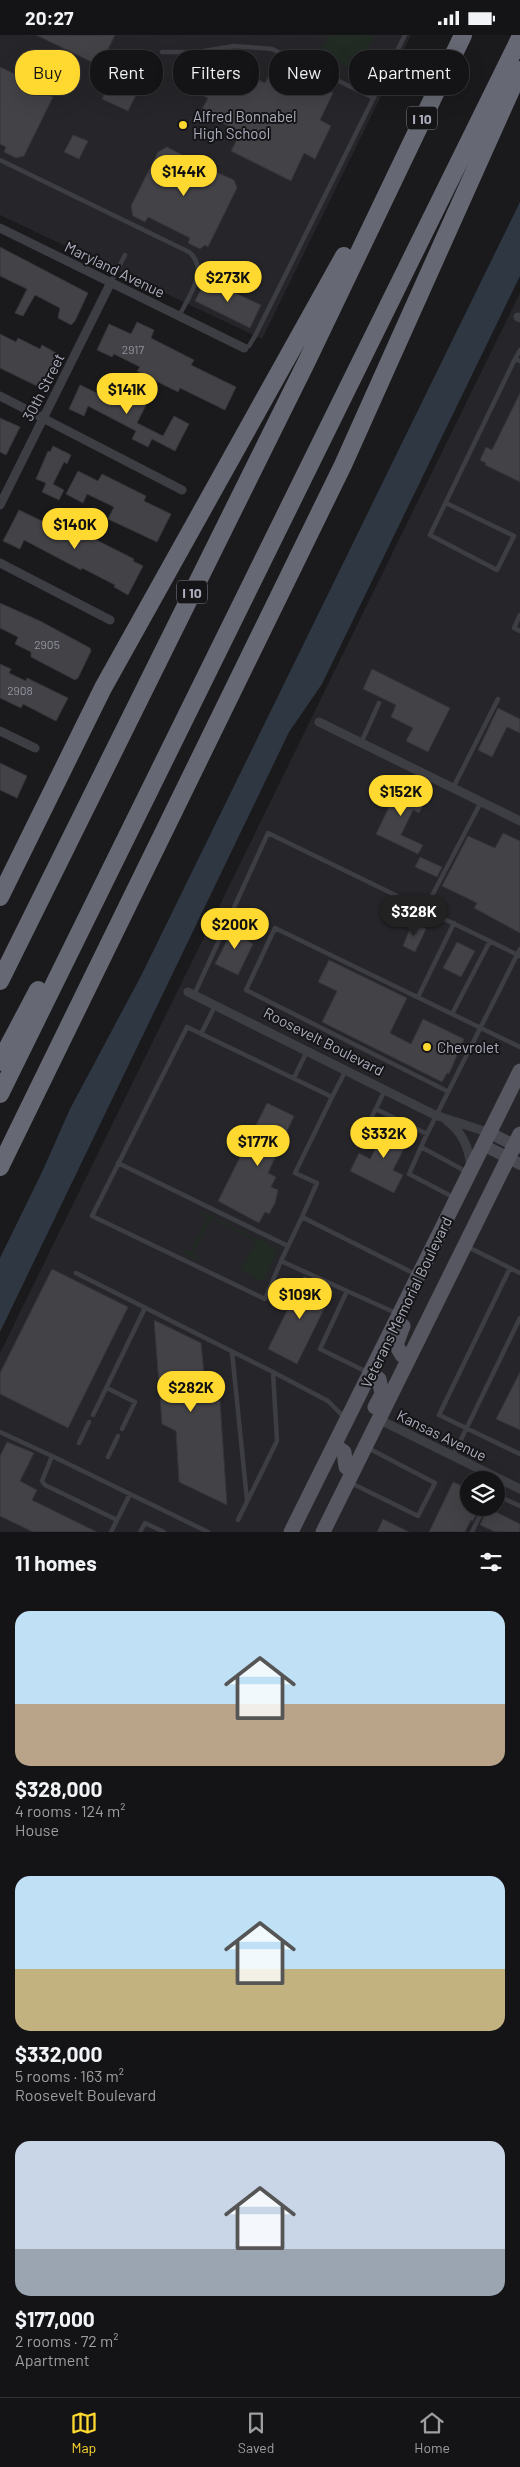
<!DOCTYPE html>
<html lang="en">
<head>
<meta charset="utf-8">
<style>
  :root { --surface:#141416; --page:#1d1d1f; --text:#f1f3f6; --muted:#9d9ea1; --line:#333335; --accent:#ffd830 }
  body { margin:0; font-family:Barlow,sans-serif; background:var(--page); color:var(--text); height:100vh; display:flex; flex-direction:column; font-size:19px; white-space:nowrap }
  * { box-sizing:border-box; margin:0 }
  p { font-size:16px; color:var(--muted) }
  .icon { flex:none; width:28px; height:28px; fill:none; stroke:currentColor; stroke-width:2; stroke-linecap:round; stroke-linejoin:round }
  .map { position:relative; height:1497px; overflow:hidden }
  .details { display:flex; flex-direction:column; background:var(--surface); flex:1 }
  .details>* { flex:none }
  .guide { position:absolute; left:15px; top:15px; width:490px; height:45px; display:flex; gap:10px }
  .buttons { position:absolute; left:460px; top:1436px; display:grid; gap:10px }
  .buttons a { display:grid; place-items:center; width:45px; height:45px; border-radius:50%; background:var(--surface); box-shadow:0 5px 20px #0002,0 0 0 1px var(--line); font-size:25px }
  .price { position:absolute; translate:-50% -42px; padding:0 11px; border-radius:18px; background:var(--accent); color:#111; font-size:16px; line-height:32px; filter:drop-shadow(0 1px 2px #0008) }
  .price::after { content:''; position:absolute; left:50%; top:30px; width:15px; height:11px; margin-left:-8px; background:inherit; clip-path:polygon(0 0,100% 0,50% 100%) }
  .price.active { background:#222; color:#fff }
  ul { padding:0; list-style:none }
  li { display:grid; align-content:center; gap:10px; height:265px; padding:0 15px }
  li span { display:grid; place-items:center; height:155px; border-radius:15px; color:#555 }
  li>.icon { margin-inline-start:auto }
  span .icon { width:90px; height:90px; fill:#fffc; stroke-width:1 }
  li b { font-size:21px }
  h2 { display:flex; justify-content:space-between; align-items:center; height:60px; padding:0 15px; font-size:21px }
  .tag { padding:0 18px; border-radius:20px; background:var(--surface); box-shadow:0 5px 20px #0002,0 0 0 1px var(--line); font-size:18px; line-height:45px }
  .tag.active { background:var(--accent); color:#111 }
  .status { display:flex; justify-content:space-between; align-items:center; height:35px; padding:0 25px; background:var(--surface); direction:ltr }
  .status svg { height:14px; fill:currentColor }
  .tab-bar { display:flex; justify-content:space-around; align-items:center; height:70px; border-top:1px solid var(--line); background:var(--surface); font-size:14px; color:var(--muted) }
  .tab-bar a { display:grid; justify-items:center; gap:2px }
  .tab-bar .active { color:var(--accent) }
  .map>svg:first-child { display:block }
</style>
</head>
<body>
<div class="status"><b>20:27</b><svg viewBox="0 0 49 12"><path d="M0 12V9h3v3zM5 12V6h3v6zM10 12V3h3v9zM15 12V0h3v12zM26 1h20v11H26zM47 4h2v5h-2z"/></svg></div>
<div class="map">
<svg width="520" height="1497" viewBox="0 0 520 1497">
  <rect width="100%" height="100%" fill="#1a1a1d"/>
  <path fill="#26262a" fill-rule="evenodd" d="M0 0H411L262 304 0 180Z
    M520 258V1497H0V1318ZM469 1445H496V1472H469Z"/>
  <path fill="#212b24" d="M329 0H375L357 36 320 18Z
    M201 1176 278 1214 263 1247 241 1236 256 1206 211 1183 193 1219 198 1222 196 1225 183 1217 184 1214 190 1217 208 1182 200 1178Z"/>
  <path fill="#2e3742" d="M520 167V241L322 649 289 697 0 1297V1223L42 1137 70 1074 141 941Z"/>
  <path fill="#424247" stroke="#353439" d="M36 0H115L100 31Z
    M274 30 333 58 320 85 331 91 315 124 304 118 291 146 231 116 241 97 204 79 206 76 202 74 208 63 200 59 210 40 217 43 223 32 227 34 229 31 265 48Z
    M0 32 50 55V61L53 62 24 121 16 123 4 117 6 112 0 109Z
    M115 37 141 50 128 76 102 64Z
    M73 100 88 106 79 124 64 117Z
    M167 112 192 125 191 126 234 145 237 153 208 212 205 210 200 214 188 208 190 203 148 182 145 187 133 181 131 171 158 117Z
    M0 212 88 258 75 286 71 290 58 283 60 273 35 260 23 281 15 278 27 254 0 241Z
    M206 244 261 270 250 293 195 266Z
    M137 287 154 295 151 303 194 325 191 330 236 352 225 375 180 353 178 357 160 348 137 336 140 332 114 319 112 322 97 315 109 289 131 299Z
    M0 299 16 307 18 303 40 314 42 310 58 319 41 353 0 333Z
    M106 349 146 370 137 388 163 401 174 381 189 389 175 416 152 404 148 412 132 404 136 396 88 371 84 381 69 374 80 350 101 360Z
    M520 358V447L485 430 486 428 480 425 486 412 492 415Z
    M0 383 20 392 6 420 0 417Z
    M53 411 71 420 67 429 64 427 53 449 64 455 59 465 42 457 46 448 36 444 48 416 50 417Z
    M78 436 98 446 102 439 146 461 144 466 171 479 157 507 108 484 114 472 87 459 83 468 66 459Z
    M19 475 48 489 51 482 134 524 133 526 143 531 128 560 114 552 115 550 82 533 81 535 24 505 20 514 3 506Z
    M0 568 40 586 90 613 91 616 78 643 75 645 31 622V617L15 609 18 602 0 593Z
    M0 629 11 634 9 638 26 646 27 643 68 663 56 686 23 669 21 673 0 663Z
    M372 634 450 673 428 717 406 706 413 693 391 682 396 670 363 654Z
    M498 673 520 684V698L507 692 492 722 478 715Z
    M0 728 27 741 17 763 0 755Z
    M401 747 421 757 417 765 424 769 419 778 413 775 401 800 423 810 418 819 376 799Z
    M503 798 520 806V898L474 873 477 868 442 851 468 801 495 813Z
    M420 822 442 832 437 842 415 832Z
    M236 888 249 895 245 904 253 909 238 940 215 929Z
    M412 888 426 894 415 917 403 911Z
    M457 907 475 916 461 942 443 933Z
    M329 925 407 963 390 998 411 1009 423 984 464 1004 449 1039 447 1038 442 1047 322 987 337 956 318 947Z
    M267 1068 294 1081 268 1138 276 1142 271 1152 278 1155 275 1168 269 1179 265 1177 259 1188 218 1166Z
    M389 1087 412 1098 393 1135 403 1140 394 1158 350 1136 359 1118 370 1124Z
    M52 1234 128 1272 68 1393 0 1359V1338Z
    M304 1241 333 1256 297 1329 268 1314Z
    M154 1285 201 1308 206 1359 220 1366 227 1470 179 1447 176 1396 162 1389Z
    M520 1337V1395L496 1384Z
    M7 1407 34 1418 20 1446 37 1455 32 1465 97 1497H33L0 1481V1421Z
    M453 1447 469 1454V1472H479L473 1486 471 1485 465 1497H429Z
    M488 1473 520 1489V1497H495L480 1490Z
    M383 1484 409 1497H377Z"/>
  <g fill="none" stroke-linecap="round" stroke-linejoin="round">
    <path stroke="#3d3d44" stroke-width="4.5" d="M162 17H198L234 11 272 14 374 63
      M0 125 189 217C210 234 188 263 179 281
      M111 247 125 220
      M244 313 249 311 255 301 405 0
      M520 315 515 324 520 326
      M446 468 514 501 497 535 430 500 515 324
      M520 580 514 593 520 596
      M361 708 379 668
      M453 753 498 664
      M425 874 481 767
      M194 960 268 798 520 921
      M418 962 454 888
      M452 979 490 906
      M201 999 215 971
      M294 1043 307 1016
      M447 1056 246 955 275 893 520 1012
      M332 1062 346 1035
      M376 1074 427 1099 520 914
      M358 1110 385 1055
      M421 1112 427 1099
      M118 1128 288 1211
      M453 1162 409 1139 421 1112 467 1137
      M468 1212 520 1238
      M281 1226 302 1182
      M510 1233 439 1380 520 1419
      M76 1238 273 1337
      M347 1256 281 1226 265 1264 92 1181 187 992 332 1062 295 1138 317 1148 302 1182 415 1239
      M232 1317 247 1465
      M367 1337 320 1314 347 1256 396 1278
      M107 1353 135 1367 122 1394
      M93 1380 145 1273
      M0 1397 52 1421
      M79 1408 89 1387
      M453 1421 520 1283
      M108 1422 118 1401
      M351 1448 418 1481 435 1448 368 1413
      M496 1460 520 1471
      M117 1485 45 1450 42 1446 52 1421 208 1497
      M238 1485 277 1406 273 1337 328 1366 345 1383
      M111 1497 130 1459
      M140 1497 145 1488 164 1497
      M472 1497 484 1472"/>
    <path stroke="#3d3d44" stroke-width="9" d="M0 193 244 313
      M518 282 520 283
      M0 361 182 455
      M0 470 111 247
      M0 528 110 585
      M319 687 520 786
      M0 696 35 713
      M188 957 435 1080 490 1098
      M447 1086C463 1097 469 1113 471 1132
      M378 1384 520 1454"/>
    <path stroke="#494952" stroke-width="12" d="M490 1098 520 1113
      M483 1110 520 1129"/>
    <path stroke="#565761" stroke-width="15" d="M403 1291 396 1310 402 1320 408 1323
      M371 1339 379 1344 382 1359 375 1372
      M335 1411 344 1417 346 1432
      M291 1497 520 1036
      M323 1497 520 1099"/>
    <path stroke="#666873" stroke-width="18" d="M0 862 103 653 344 221
      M0 946 307 326 463 0
      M0 1027 38 955
      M0 1059 520 3
      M0 1132 343 430 520 35"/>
  </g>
  <g fill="#ffd830" stroke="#151518" stroke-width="2">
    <circle cx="183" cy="90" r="5"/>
    <circle cx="427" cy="1012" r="5"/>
  </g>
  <g text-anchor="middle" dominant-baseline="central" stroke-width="4" stroke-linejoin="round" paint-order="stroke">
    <g font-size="12" fill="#9293a0">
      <text x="133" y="314">2917</text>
      <text x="47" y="609">2905</text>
      <text x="20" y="655">2908</text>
    </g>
    <g fill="#151518" stroke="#7f808c" stroke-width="1">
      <rect x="407" y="71.5" width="30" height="23" rx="4"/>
      <rect x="177" y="545.5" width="30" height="23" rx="4"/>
    </g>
    <g font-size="14" font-weight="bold" fill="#acaebd">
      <text x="422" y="83">I 10</text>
      <text x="192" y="557">I 10</text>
    </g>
    <g font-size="15" fill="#acaebd" stroke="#151518" text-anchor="start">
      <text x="193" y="81">Alfred Bonnabel<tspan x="193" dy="17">High School</tspan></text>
      <text x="437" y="1012">Chevrolet</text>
    </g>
    <g font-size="15" fill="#acaebd" stroke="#151518">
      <text transform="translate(115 234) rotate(26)">Maryland Avenue</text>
      <text transform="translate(43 352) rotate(-63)">30th Street</text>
      <text transform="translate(324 1006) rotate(27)">Roosevelt Boulevard</text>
      <text transform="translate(406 1267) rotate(-64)">Veterans Memorial Boulevard</text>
      <text transform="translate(442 1400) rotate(26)">Kansas Avenue</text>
    </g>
  </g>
</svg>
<div class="buttons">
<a><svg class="icon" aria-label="layers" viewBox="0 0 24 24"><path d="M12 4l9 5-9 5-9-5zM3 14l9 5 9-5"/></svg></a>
</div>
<b class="price" style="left:184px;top:162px">$144K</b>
<b class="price" style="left:228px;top:268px">$273K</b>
<b class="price" style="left:127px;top:380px">$141K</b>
<b class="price" style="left:75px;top:515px">$140K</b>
<b class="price" style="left:401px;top:782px">$152K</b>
<b class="price active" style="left:414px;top:902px">$328K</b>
<b class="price" style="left:235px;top:915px">$200K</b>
<b class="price" style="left:384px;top:1124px">$332K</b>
<b class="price" style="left:258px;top:1132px">$177K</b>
<b class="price" style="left:300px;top:1285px">$109K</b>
<b class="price" style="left:191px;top:1378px">$282K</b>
<div class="guide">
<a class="tag active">Buy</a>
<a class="tag">Rent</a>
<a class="tag">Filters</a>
<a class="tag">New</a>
<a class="tag">Apartment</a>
</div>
</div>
<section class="details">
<h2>11 homes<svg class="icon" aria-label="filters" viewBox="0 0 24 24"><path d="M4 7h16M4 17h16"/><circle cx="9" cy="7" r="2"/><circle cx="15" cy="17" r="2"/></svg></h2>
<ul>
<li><span style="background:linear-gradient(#bfe0f5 60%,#b9a48a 0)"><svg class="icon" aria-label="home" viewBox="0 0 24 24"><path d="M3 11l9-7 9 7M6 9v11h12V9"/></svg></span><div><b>$328,000</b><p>4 rooms · 124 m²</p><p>House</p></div></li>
<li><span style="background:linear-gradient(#bfe0f5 60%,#c2b280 0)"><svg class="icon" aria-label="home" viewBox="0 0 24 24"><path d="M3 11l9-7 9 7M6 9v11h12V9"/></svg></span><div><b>$332,000</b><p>5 rooms · 163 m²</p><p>Roosevelt Boulevard</p></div></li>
<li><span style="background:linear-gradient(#c9d6e8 70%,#9aa5b1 0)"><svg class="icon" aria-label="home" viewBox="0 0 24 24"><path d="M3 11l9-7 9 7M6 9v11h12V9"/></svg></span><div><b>$177,000</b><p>2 rooms · 72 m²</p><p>Apartment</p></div></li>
</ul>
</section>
<nav class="tab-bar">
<a class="active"><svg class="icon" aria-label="map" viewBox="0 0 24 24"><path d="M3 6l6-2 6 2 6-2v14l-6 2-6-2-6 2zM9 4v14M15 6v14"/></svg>Map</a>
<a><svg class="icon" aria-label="saved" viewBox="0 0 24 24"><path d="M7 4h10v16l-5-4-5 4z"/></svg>Saved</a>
<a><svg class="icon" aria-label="home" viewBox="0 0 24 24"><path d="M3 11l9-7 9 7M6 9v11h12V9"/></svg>Home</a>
</nav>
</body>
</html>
